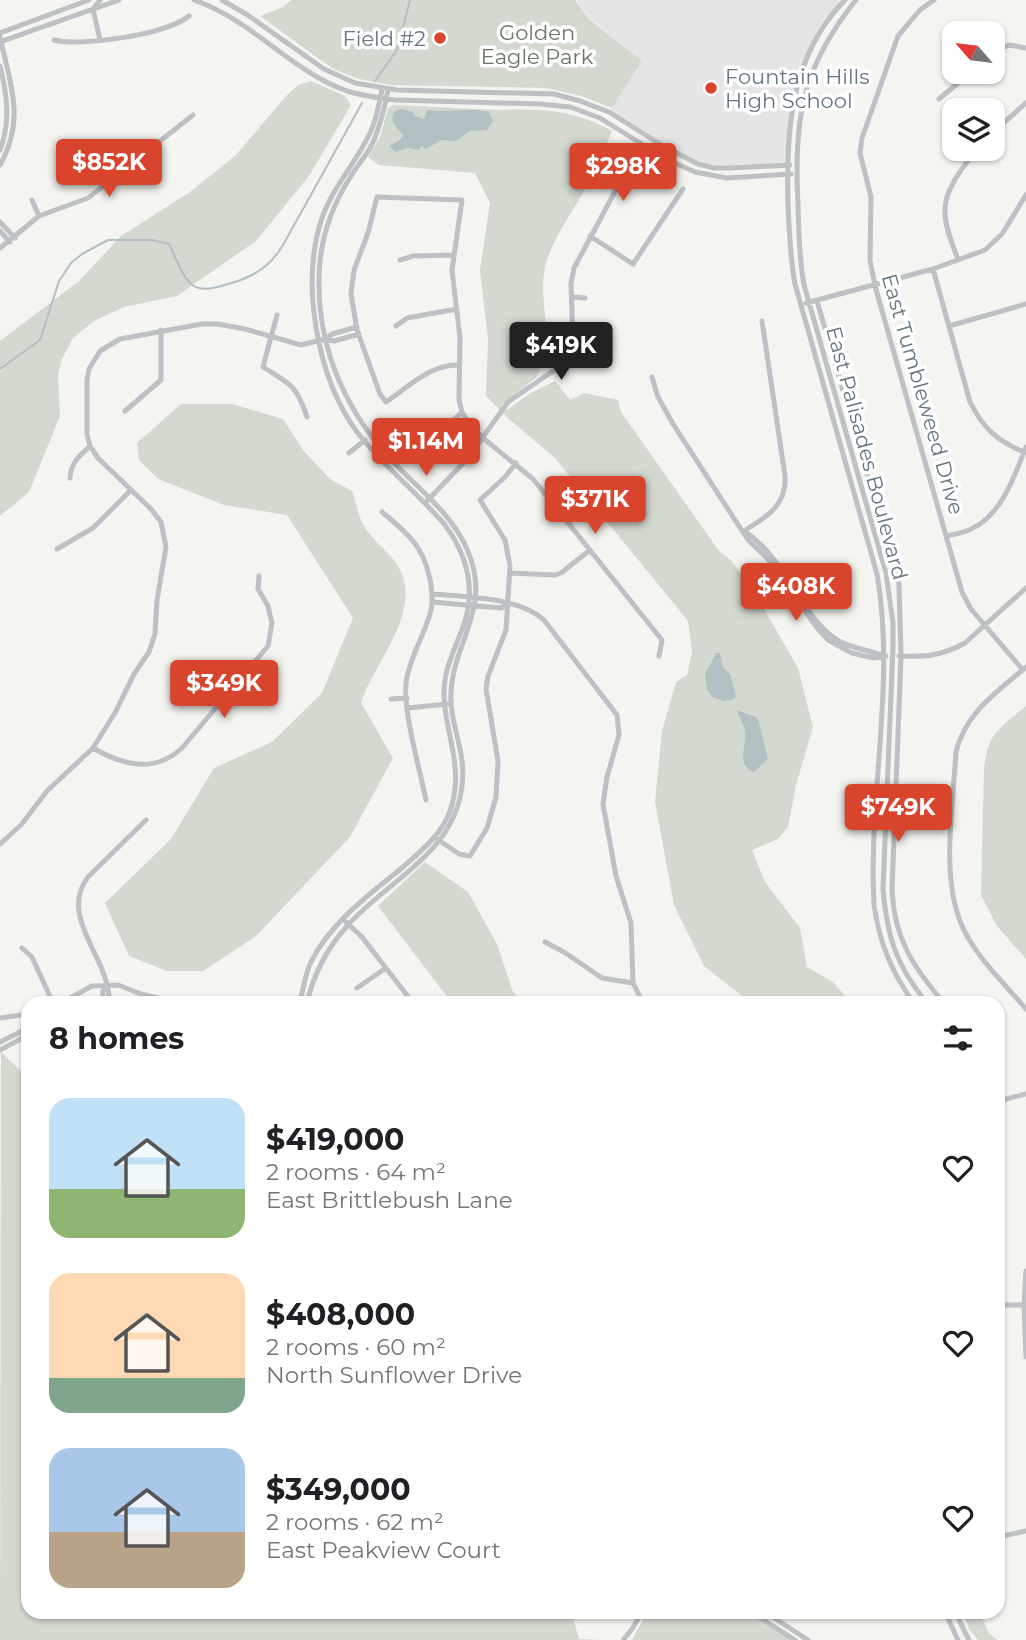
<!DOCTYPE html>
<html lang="en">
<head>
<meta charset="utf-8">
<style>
  :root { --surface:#fff; --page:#f6f6f6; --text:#202124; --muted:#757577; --accent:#d8452c }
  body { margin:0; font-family:Montserrat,sans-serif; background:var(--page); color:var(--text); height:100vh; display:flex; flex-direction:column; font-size:26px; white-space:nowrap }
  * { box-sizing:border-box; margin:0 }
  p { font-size:23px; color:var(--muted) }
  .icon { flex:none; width:38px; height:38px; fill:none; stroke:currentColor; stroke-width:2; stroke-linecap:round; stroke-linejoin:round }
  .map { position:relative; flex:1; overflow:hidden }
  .details { position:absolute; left:21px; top:996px; width:984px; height:623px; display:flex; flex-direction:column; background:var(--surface); border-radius:21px; box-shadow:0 2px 5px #0004 }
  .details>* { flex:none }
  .needle { width:46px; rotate:298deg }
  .tools { position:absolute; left:942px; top:21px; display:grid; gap:14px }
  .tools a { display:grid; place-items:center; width:63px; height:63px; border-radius:14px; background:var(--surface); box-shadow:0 2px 5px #0004; font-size:35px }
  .price { position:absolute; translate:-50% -60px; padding:0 16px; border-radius:7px; background:var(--accent); color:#fff; font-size:23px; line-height:46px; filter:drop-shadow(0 2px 4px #0008) }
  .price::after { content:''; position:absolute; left:50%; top:42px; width:21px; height:16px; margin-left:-10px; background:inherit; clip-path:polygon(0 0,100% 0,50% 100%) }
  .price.active { background:#222; color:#fff }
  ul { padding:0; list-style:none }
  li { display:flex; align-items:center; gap:21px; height:175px; padding:0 28px }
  li span { display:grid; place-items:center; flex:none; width:196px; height:140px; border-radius:21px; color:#555 }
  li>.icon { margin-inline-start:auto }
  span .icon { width:84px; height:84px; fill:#fffc; stroke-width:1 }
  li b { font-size:30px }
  h2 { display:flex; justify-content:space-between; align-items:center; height:84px; padding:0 28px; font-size:30px }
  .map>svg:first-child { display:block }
</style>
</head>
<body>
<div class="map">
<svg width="1026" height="1640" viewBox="0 0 1026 1640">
  <rect width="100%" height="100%" fill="#f4f4f0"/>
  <path fill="#e4e5e4" d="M576 0H845L816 40 794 98 786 159 782 165 714 168 698 163 609 112 642 61 589 18Z"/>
  <path fill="#d4d9d0" d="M291 0H575L589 19 642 61 612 108 581 96 546 88 390 85 359 79 333 69 260 16 283 7Z
    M311 81 345 96 351 105 309 176 256 241 177 296 124 307 94 321 73 338 62 359 58 374 60 416 29 492 0 516V341L79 281 121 236 190 192 236 155 287 95 298 85Z
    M393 105 499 110C540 108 576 110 612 131 604 149 597 168 587 185 574 211 552 238 545 267 537 306 558 340 536 378L501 405 507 410 529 394 555 381 570 400 584 393 618 400 621 412 719 551 731 560 756 595 798 668 813 727 796 785 788 827 778 839 752 850 765 882 800 928 807 967 833 982 851 1003H751L704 966 674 905 655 802 662 731 676 682 687 675 692 652 688 621 555 458 509 419 486 396 488 339 480 270 490 203 475 173 379 165 368 157 380 137 388 108Z
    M181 404H232L283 419 303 450 330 479 352 491C356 502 358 516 364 526 372 540 387 550 396 563 427 609 374 661 361 703L393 758 350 837 255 937 203 971H167L129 956 105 903 171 839 214 768 272 742 322 693 353 618 287 515 224 505 158 479 139 460 137 443Z
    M1026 706V959L997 926 981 895 984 768C989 731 999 729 1026 706Z
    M425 862 468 892 497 944 513 992 525 1003H452L378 906Z
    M1 1052 25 1075H28V1612H576L574 1621 579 1639 600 1640H0Z
    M647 1612H747L792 1640H632Z
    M963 1612H979L989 1633 997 1640H978L969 1629Z"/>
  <path fill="#b2c0c3" d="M402 109 413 112 415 116 424 119 427 110C446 113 471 107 489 112L493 121 487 130 470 131 456 141 441 140 426 149 421 146 419 150 408 148 396 152 389 146 400 140 403 135C396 126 387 121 396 110Z
    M716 653H720L723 667 730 674 736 696 734 699 724 701 712 697 707 689 705 674Z
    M737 710 756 717 759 722 768 759 754 772C735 766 747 746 745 731 744 724 738 716 737 710Z"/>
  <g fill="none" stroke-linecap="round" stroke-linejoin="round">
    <path stroke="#b2c0c3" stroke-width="2" d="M375 81 397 50 410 0
      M0 369 40 340 59 281 71 263 82 254 108 240H152L169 244C174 254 184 281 194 286 202 291 213 288 221 286 249 279 268 270 283 245L362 103"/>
    <path stroke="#bdc1c4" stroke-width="5" d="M100 0 93 9 100 40
      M194 0C252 20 291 71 347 91 363 96 379 98 395 100L540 104 570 107 600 118 666 159 695 172 727 178 791 174
      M222 0 246 14 324 69 355 83 397 90 554 94 580 101 609 112 663 146 698 164 714 168H730L790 165
      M845 0C790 56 786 131 788 203 789 231 790 257 795 284L877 574C896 683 868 795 874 905 879 941 892 974 914 1003
      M856 0C801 68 794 120 798 205 799 232 799 259 804 285L886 573 893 623V647L883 889C887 936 896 966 927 1003
      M934 0 920 10 898 36 862 138 860 153 871 197 870 260 875 286 962 592 971 609 1023 670
      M0 33 89 0
      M0 37C10 83 26 120 0 165
      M54 40C82 47 168 34 189 16
      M0 42 119 0
      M992 53 1009 45 1026 48
      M0 66C7 95 11 121 0 150
      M939 99 971 72
      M992 133 1026 103
      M85 159 104 186
      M32 200 39 216
      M0 222 15 238
      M0 231 10 242
      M590 236 633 264 683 189
      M0 248 39 216 88 198 193 115
      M400 260 413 256 454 255
      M958 260C953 245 945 228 945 212 944 189 964 166 977 149
      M933 269 970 402C983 428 997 441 1024 452
      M572 297 585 298
      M817 301 899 584 901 656 892 890C894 938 913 967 944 1003
      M806 303 933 269 985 250 1002 234 1026 195
      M277 315 263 367C290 384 296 384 307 417
      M396 326 407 318 457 309
      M949 326 1026 304
      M325 339 332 334 357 327
      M460 365C432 363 408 387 386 402L380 394 357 330 351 294 354 270 368 233 377 197 462 200 452 270 460 338 459 400 462 412 470 425 483 438 533 479 662 640 659 656
      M652 377 658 397 673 424 748 540 772 563 817 628 828 640 852 653 874 658 886 656
      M125 411 161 380V330
      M429 443 462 412
      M349 453 365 440
      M70 478C71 463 79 456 90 446
      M427 501 468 458 508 402 556 369 567 357 573 340 571 284 574 268 633 158
      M382 512C393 521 404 530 413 541 428 559 437 595 429 617 422 639 409 660 406 683 403 712 420 770 426 800
      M744 531C766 517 787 506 785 476L762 321
      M747 533C787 561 800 615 837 640 852 649 868 649 883 656
      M947 536C954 534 962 533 969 530 1001 517 1014 477 1026 447
      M57 549 93 528 131 490
      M510 573 555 575 561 573 590 550
      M432 594C466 597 519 597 544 620L617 715 619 735 607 777 603 804 616 876 631 923 633 983 643 1003
      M432 602 501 608 508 604
      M899 656C926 657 941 656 965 643L1026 588
      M1026 667C997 692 965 713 956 752 953 806 940 879 963 928 977 958 1005 984 1026 1009
      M391 699 407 698
      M408 708 447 704
      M93 748C122 765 154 774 182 748L268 646 272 623 268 606 258 589 259 576
      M437 839 459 854 470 856 487 828 496 797 498 761 486 689 488 676 506 630 510 566 505 540 480 500 505 477 516 463
      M0 844 21 825 47 791 93 748 116 711 134 674 149 652 155 634 157 600 166 547 161 522 151 509 98 458 90 446 87 434V380L89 369 100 351 120 339 202 324H218L245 329 301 345 325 339 334 341 359 334
      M346 922 362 937 413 1003
      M545 942 564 952 602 978 633 983
      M22 948 32 957 53 1003
      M357 988 386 968
      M61 1003 92 986 118 985 141 994 179 1003
      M102 1003 103 991 107 986
      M109 1003C112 960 57 918 88 877L146 820
      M300 1003C303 989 305 974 311 962 330 923 370 894 403 867 421 851 442 834 450 811 468 761 436 720 446 674 450 657 458 641 464 624 476 588 467 555 445 525 417 492 383 466 357 432 317 377 300 283 322 218 333 187 355 164 369 135 376 121 379 105 382 89
      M307 1003C314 972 327 948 348 925 389 879 454 854 462 786 467 753 449 724 451 692 454 639 493 608 467 549 453 517 424 493 400 469 349 418 318 353 319 280 319 243 331 207 351 176 358 164 369 153 374 140 380 125 385 106 388 90
      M0 1018 28 1014
      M0 1042 28 1028
      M0 1050 28 1035
      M998 1101 1026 1094
      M1026 1271 1024 1305 1026 1357
      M998 1305H1026
      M998 1537 1026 1531
      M998 1564 1001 1537
      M751 1612 795 1640
      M765 1612 808 1640
      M945 1612 958 1640
      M955 1612 969 1640
      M624 1639 632 1629 642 1612"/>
  </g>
  <g fill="#d8452c" stroke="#fff" stroke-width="2.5">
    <circle cx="440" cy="38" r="7"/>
    <circle cx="711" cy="88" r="7"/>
  </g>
  <g text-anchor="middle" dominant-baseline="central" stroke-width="7" stroke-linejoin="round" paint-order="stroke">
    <g font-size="21" fill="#697763" stroke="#fff">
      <text x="537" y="32">Golden<tspan x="537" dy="24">Eagle Park</tspan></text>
    </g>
    <g font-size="21" fill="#65767f" stroke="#fff" text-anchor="end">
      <text x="426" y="38">Field #2</text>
      <text x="725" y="76" text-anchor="start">Fountain Hills<tspan x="725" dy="24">High School</tspan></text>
    </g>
    <g font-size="21" fill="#65767f" stroke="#fff">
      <text transform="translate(923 394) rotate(74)">East Tumbleweed Drive</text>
      <text transform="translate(867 453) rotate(75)">East Palisades Boulevard</text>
    </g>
  </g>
</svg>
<div class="tools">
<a><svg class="needle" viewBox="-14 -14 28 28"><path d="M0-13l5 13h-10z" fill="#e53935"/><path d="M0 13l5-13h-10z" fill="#757577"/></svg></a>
<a><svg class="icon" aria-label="layers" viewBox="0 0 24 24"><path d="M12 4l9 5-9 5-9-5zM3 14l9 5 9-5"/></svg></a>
</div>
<b class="price" style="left:109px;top:199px">$852K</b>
<b class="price" style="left:623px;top:203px">$298K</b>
<b class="price active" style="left:561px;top:382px">$419K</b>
<b class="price" style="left:426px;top:478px">$1.14M</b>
<b class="price" style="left:595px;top:536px">$371K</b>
<b class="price" style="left:796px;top:623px">$408K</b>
<b class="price" style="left:224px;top:720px">$349K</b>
<b class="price" style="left:898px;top:844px">$749K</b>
<section class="details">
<h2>8 homes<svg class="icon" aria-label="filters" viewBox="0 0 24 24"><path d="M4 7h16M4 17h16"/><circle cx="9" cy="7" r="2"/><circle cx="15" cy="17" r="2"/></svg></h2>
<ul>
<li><span style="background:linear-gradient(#bfe0f5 65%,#8fb573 0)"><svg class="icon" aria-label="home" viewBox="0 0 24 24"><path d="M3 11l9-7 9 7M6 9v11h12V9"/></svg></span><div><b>$419,000</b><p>2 rooms · 64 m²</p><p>East Brittlebush Lane</p></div><svg class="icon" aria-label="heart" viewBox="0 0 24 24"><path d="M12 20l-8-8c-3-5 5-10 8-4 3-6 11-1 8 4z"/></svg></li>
<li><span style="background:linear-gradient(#ffd9b3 75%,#7fa58c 0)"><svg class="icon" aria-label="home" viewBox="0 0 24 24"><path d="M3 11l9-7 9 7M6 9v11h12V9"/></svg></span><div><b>$408,000</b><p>2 rooms · 60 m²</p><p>North Sunflower Drive</p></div><svg class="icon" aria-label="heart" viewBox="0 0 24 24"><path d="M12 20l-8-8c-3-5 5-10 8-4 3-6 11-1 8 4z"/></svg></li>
<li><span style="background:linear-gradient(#a9c7e8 60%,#b9a48a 0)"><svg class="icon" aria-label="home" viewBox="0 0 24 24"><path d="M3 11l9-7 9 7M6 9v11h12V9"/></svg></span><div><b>$349,000</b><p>2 rooms · 62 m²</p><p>East Peakview Court</p></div><svg class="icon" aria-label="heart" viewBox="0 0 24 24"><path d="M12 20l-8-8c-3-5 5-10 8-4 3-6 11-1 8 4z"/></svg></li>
</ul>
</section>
</div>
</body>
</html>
